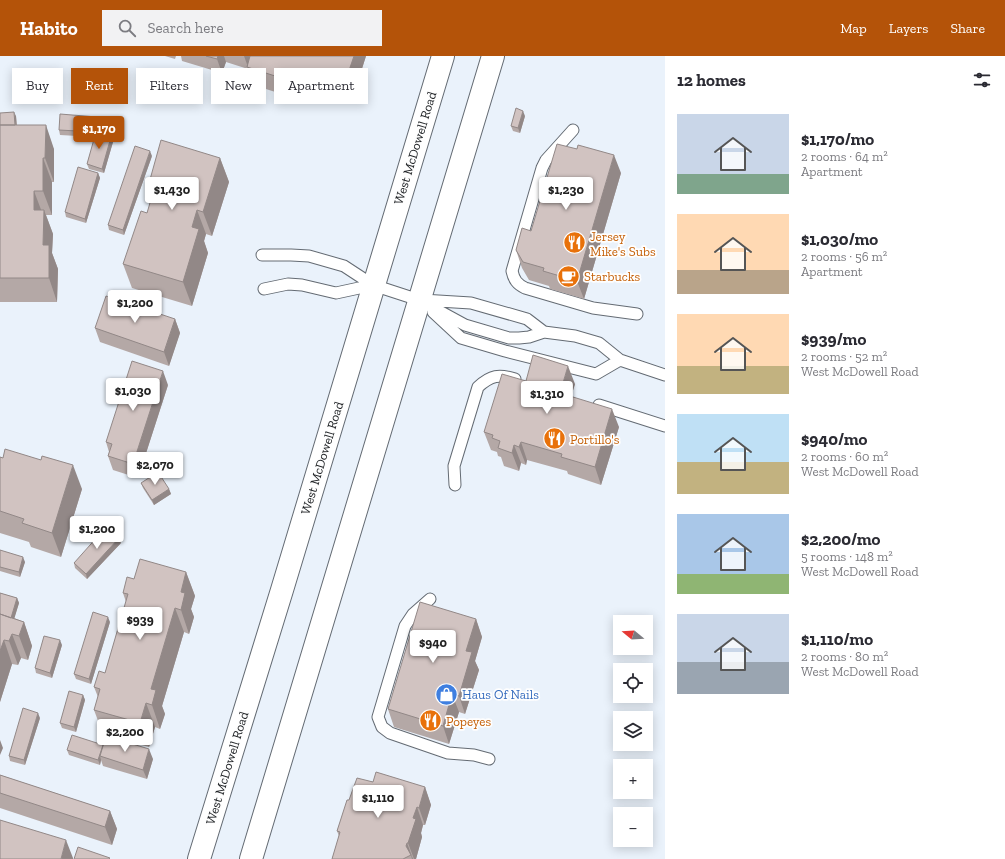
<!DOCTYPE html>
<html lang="en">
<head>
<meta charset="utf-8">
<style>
  :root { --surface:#fff; --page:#f2f2f3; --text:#2b2b33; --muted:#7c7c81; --accent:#b45309 }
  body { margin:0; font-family:"Zilla Slab",serif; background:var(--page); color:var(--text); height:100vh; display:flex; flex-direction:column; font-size:15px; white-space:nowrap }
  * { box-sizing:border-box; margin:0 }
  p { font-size:13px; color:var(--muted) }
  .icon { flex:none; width:22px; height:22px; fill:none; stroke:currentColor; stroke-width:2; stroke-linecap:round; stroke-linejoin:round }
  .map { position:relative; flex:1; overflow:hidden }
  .details { display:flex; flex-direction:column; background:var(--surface); width:340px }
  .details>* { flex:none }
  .hud { position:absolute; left:12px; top:12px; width:380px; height:36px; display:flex; gap:8px }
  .needle { width:26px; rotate:288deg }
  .buttons { position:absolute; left:613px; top:559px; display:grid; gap:8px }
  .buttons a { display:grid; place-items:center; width:40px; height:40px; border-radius:0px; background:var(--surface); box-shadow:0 2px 10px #0003; font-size:20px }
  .price { position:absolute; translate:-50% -34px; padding:0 9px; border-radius:4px; background:#fff; color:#222; font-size:13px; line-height:26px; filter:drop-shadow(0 1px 2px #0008) }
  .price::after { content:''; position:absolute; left:50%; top:24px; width:12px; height:9px; margin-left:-6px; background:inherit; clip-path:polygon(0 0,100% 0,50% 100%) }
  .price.selected { background:var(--accent); color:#fff }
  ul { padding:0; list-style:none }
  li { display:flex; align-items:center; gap:12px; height:100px; padding:0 12px }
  li span { display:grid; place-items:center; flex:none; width:112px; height:80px; border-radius:0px; color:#555 }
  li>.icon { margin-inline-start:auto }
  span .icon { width:48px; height:48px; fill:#fffc; stroke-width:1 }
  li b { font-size:17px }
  h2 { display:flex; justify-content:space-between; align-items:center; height:48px; padding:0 12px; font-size:17px }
  .pill { padding:0 14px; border-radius:0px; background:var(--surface); box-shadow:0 2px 10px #0003; font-size:14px; line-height:36px }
  .pill.selected { background:var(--accent); color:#fff }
  header { display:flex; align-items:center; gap:24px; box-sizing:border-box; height:56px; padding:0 20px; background:var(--accent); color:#fff }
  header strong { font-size:19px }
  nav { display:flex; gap:22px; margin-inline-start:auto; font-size:14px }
  .search { width:280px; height:36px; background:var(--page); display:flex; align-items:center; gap:10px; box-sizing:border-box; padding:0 14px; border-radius:0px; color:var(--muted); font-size:15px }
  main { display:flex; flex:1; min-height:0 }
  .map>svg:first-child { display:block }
</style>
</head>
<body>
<header>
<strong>Habito</strong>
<div class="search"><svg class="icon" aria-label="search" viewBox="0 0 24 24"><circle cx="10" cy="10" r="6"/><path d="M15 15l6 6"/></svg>Search here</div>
<nav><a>Map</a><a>Layers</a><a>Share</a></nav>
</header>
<main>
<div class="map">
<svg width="665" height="803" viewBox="0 0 665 803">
  <rect width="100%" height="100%" fill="#eaf2fb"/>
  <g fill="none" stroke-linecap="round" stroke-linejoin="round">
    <defs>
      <path id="lane" d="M573 74 546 104 542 112 512 215C514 224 517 228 525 232L593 252 637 258
        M262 199H291L309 200 344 210 373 229 419 244 465 269 509 282H519L529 281 544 276 575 280 599 287 620 304 665 319
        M264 233 288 228 302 229 336 237 373 229
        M422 244 471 247 527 263 544 276
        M433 256 461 282 505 295 596 318 620 304
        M599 349 665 370
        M455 429 454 410 478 331C491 319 499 318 515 323
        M430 543 413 558 405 570 378 661 382 671 390 677 448 697 474 699 489 703"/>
      <path id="primary" d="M199 803 282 534 443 0
        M251 803 493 0"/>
    </defs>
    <use href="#lane" stroke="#646b73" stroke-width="13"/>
    <use href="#primary" stroke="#646b73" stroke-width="24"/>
    <use href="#lane" stroke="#fff" stroke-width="11"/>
    <use href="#primary" stroke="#fff" stroke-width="22"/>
  </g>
  <path fill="#b4a8a6" d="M165 0H176L175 3Z
    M181 0H366L351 47 310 34 307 46 253 29 248 13 226 6 222 17 182 5Z
    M0 57 16 60 17 69 54 93V126H52V159H46L53 178 52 197 58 213 57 246H0Z
    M525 60 520 77 513 75 511 70Z
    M97 61 99 65 98 77 113 86 104 117 89 113 87 108 95 81 60 79 59 74Z
    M152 100 124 179 109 174 108 169Z
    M220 102 229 126 212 180 206 178 204 185 208 197 192 250 132 232 123 208 147 157 150 148 146 138Z
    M98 117 100 122 86 167 66 161 65 156Z
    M621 117 584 243 550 233 549 230 529 224 522 212 516 194 531 175Z
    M175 263 180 277 169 310 100 286 95 272Z
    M526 325 575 328 571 341 619 371 601 429 568 418 567 415 527 404 526 409 521 407 519 415 504 410 501 401 498 400 497 396 491 394 484 376Z
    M168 329 138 422 113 414 108 400 109 396 106 386Z
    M0 401 82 433 61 501 31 491 29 486 0 477Z
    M141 427 169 433 171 438 154 449 143 432Z
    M121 487 87 523 75 512 74 507Z
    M0 494 25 506 20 521 0 515Z
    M186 516 195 540 191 553 194 561 189 578 184 576 162 650 165 658 160 673 155 671 149 691 103 678 94 654 98 641 94 631 105 617 126 546 123 537 134 523Z
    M0 537 17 542 19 547 14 562 24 566 32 590 28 604 21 602 18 609 12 608 0 646Z
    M476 563 482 581 475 605 479 614 465 658 459 656 449 688 394 671 388 653Z
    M110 566 91 628 76 623 74 618Z
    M62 589 52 622 36 617 35 612Z
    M83 639 85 644 76 676 62 672 60 667Z
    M40 662 25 709 10 705 9 700Z
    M103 690 153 703 147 723 103 710 101 704 100 709 69 699 67 694Z
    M0 719 110 755 117 773 112 789 0 752Z
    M373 726 425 731 431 749 425 769H423L421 777 422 781 416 803H332L339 780 337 775 349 744Z"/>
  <path fill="#928887" d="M218 0H224L226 6 222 17 217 3Z
    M244 0H254L248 11Z
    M354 0H366L351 47 344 29Z
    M304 16 310 34 307 46 300 28Z
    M523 55 525 60 520 77 518 72Z
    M14 56 16 60 17 78 16 73Z
    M97 61 99 65 98 81 96 76Z
    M46 69 54 93V126L45 102Z
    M111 81 113 86 104 117 102 113Z
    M150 95 152 100 124 179 123 174Z
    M614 99 621 117 584 243 577 225Z
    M43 102 52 126V159L43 135Z
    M220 102 229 126 212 180 203 156Z
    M98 117 100 122 86 167 85 163Z
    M34 135 43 159 34 154Z
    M44 154 53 178 52 197 58 213 57 246 49 222 43 189Z
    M197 154 206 178 204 185 208 197 192 250 183 226 192 171Z
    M175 263 180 277 169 310 164 296Z
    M568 310 575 328 566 355 560 337Z
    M163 315 168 329 138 422 133 408Z
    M612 353 619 371 601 429 595 411Z
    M521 386 527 404 526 409 519 391Z
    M514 389 521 407 519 415 512 397Z
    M73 409 82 433 61 501 52 477Z
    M169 433 171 438 154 449 152 444Z
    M119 482 121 487 87 523 86 518Z
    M23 501 25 506 20 521 19 516Z
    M186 516 195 540 191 553 194 561 189 578 181 554V536Z
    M17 542 19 547 13 567 11 562Z
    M175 552 184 576 162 650 165 658 160 673 152 649 151 633Z
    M108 561 110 566 91 628 89 623Z
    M476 563 482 581 475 605 479 614 465 658 459 640 466 595Z
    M24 566 32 590 28 604 19 580Z
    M12 578 21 602 18 609 9 585Z
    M4 584 12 608 0 646V595Z
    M60 584 62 589 52 622 50 617Z
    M452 638 459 656 449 688 443 670Z
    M83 639 85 644 76 676 74 671Z
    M146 647 155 671 149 691 140 667Z
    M38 657 40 662 25 709 24 704Z
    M0 684 3 692 0 699Z
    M103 689 104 694 100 700 101 704 100 709 98 704Z
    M149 693 153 703 147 723 143 714Z
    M425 731 431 749 425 769 419 752Z
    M417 751 423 769 421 777 422 781 416 803H414L408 787 413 762Z
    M110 755 117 773 112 789 105 771Z
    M66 784 73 802V803H61Z
    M407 787 413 803H412L411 799 406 790Z"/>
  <path fill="#d1c3c1" stroke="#928887" d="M206 0H218L217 3Z
    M250 0H354L344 29 304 16 300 28 247 11Z
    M516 52 523 55 518 72 511 70Z
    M14 56 15 69H0V57Z
    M60 58 97 61 96 76 59 74Z
    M0 69H46L45 102H43V135H34V154H44L43 189H49V222H0Z
    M96 76 111 81 102 113 87 108Z
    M161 84 220 102 203 156 197 154 192 171 199 173 183 226 123 208 141 155 147 157 152 140 146 138Z
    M557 88 577 93 578 89 614 99 577 225 543 215 544 212 523 206 516 194 522 172 531 175Z
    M135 90 150 95 123 174 108 169Z
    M78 111 98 117 85 163 65 156Z
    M106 240 175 263 164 296 95 272Z
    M533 299 568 310 560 337 612 353 595 411 561 401 562 398 521 386 519 391 514 389 512 397 498 392 500 385 492 382 493 379 484 376 502 318 526 325Z
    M132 305 163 315 133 408 108 400 112 388 106 386Z
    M5 393 41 404 42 400 73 409 52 477 22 467 24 463 0 455V401L3 402Z
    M158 416 169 433 152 444 141 427Z
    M107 470 119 482 86 518 74 507Z
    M0 494 23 501 19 516 0 511Z
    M140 503 186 516 181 536 185 537 181 554 175 552 151 633 156 634 152 649 146 647 140 667 94 654 100 633 94 631 99 615 105 617 128 538 123 537 127 521 134 523Z
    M0 537 17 542 11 562 0 558Z
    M420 546 476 563 466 595 472 596 459 640 452 638 443 670 388 653Z
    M93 556 108 561 89 623 74 618Z
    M0 558 24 566 19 580 12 578 9 585 4 584 0 595Z
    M44 580 60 584 50 617 35 612Z
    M69 635 83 639 74 671 60 667Z
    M23 652 38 657 24 704 9 700Z
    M72 679 103 689 98 704 67 694Z
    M106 680 149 693 143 714 100 700Z
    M376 716 425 731 419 752 417 751 413 762 416 763 408 787H407L406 790 411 799 403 803H332L340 776 337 775 347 744H349L357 722 373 726Z
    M0 719 110 755 105 771 0 737Z
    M0 764 66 784 61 803H0Z
    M78 791 110 802 109 803H74Z"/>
  <defs>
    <symbol id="restaurant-disc" viewBox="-11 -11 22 22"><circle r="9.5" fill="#e8710a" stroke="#fefefe"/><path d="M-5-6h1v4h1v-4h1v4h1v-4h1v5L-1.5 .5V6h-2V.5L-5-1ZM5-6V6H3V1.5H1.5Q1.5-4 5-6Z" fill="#fff"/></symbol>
    <symbol id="cafe-disc" viewBox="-11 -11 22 22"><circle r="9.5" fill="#e8710a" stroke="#fefefe"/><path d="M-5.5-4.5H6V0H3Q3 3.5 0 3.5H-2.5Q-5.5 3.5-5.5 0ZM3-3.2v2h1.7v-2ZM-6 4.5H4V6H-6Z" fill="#fff"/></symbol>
    <symbol id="shop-disc" viewBox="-11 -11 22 22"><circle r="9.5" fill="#3f7fe0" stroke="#fefefe"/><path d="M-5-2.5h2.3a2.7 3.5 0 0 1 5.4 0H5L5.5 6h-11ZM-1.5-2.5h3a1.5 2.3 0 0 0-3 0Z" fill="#fff"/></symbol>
  </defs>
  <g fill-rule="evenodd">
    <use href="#restaurant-disc" x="562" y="174" width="25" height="25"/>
    <use href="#cafe-disc" x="556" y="208" width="25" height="25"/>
    <use href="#restaurant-disc" x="542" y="370" width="25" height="25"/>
    <use href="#shop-disc" x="434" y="626" width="25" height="25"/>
    <use href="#restaurant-disc" x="418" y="652" width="25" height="25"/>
  </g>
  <g text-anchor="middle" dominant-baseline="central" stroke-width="3.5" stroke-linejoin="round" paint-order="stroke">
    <g font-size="13" fill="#24272a" stroke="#fefefe">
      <text transform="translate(415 92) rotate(-73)">West McDowell Road</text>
      <text transform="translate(322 402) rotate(-73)">West McDowell Road</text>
      <text transform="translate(227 712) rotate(-73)">West McDowell Road</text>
    </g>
    <g font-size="13" fill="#c56008" stroke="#fefefe" text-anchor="start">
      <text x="590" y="180">Jersey<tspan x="590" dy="15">Mike's Subs</tspan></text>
      <text x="584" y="220">Starbucks</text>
      <text x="570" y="383">Portillo's</text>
      <text x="446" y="665">Popeyes</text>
    </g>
    <g font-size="13" fill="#366cbe" stroke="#fefefe" text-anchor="start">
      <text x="462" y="638">Haus Of Nails</text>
    </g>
  </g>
</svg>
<div class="buttons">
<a><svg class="needle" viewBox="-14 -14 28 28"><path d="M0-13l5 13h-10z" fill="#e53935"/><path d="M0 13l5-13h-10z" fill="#7c7c81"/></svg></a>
<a><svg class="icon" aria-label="locate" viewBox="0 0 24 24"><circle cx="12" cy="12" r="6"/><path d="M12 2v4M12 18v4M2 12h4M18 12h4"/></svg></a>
<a><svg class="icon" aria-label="layers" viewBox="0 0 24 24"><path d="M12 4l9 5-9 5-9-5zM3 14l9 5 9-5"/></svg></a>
<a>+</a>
<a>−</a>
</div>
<b class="price selected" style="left:99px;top:94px">$1,170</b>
<b class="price" style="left:172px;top:155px">$1,430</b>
<b class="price" style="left:566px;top:155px">$1,230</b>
<b class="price" style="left:135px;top:268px">$1,200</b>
<b class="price" style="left:133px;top:356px">$1,030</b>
<b class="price" style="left:547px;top:359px">$1,310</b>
<b class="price" style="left:155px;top:430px">$2,070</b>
<b class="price" style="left:97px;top:494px">$1,200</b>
<b class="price" style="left:140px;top:585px">$939</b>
<b class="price" style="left:433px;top:608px">$940</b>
<b class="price" style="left:125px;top:697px">$2,200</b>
<b class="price" style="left:378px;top:763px">$1,110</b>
<div class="hud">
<a class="pill">Buy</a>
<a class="pill selected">Rent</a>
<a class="pill">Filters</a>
<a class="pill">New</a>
<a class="pill">Apartment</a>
</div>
</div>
<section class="details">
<h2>12 homes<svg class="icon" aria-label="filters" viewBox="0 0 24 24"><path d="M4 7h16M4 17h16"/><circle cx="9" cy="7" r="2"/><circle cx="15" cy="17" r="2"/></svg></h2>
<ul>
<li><span style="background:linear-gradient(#c9d6e8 75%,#7fa58c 0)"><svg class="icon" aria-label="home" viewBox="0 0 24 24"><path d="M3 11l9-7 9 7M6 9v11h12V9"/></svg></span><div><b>$1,170/mo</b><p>2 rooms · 64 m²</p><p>Apartment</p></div></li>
<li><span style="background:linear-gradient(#ffd9b3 70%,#b9a48a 0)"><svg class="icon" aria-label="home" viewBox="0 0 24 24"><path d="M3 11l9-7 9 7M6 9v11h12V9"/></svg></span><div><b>$1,030/mo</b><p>2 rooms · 56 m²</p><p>Apartment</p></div></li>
<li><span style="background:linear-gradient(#ffd9b3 65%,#c2b280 0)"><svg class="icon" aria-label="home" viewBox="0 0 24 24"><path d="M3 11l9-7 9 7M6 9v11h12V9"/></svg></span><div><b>$939/mo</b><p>2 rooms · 52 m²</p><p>West McDowell Road</p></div></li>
<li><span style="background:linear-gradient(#bfe0f5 60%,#c2b280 0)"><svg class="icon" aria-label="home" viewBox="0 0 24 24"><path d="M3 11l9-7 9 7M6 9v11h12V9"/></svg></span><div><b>$940/mo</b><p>2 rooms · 60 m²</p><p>West McDowell Road</p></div></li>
<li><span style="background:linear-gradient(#a9c7e8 75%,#8fb573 0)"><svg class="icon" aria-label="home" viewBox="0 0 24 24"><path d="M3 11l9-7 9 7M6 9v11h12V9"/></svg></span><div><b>$2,200/mo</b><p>5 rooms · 148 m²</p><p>West McDowell Road</p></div></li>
<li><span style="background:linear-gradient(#c9d6e8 60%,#9aa5b1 0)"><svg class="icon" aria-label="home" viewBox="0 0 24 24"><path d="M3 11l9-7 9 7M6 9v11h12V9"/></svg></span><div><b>$1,110/mo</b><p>2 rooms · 80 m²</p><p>West McDowell Road</p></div></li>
</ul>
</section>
</main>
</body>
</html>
